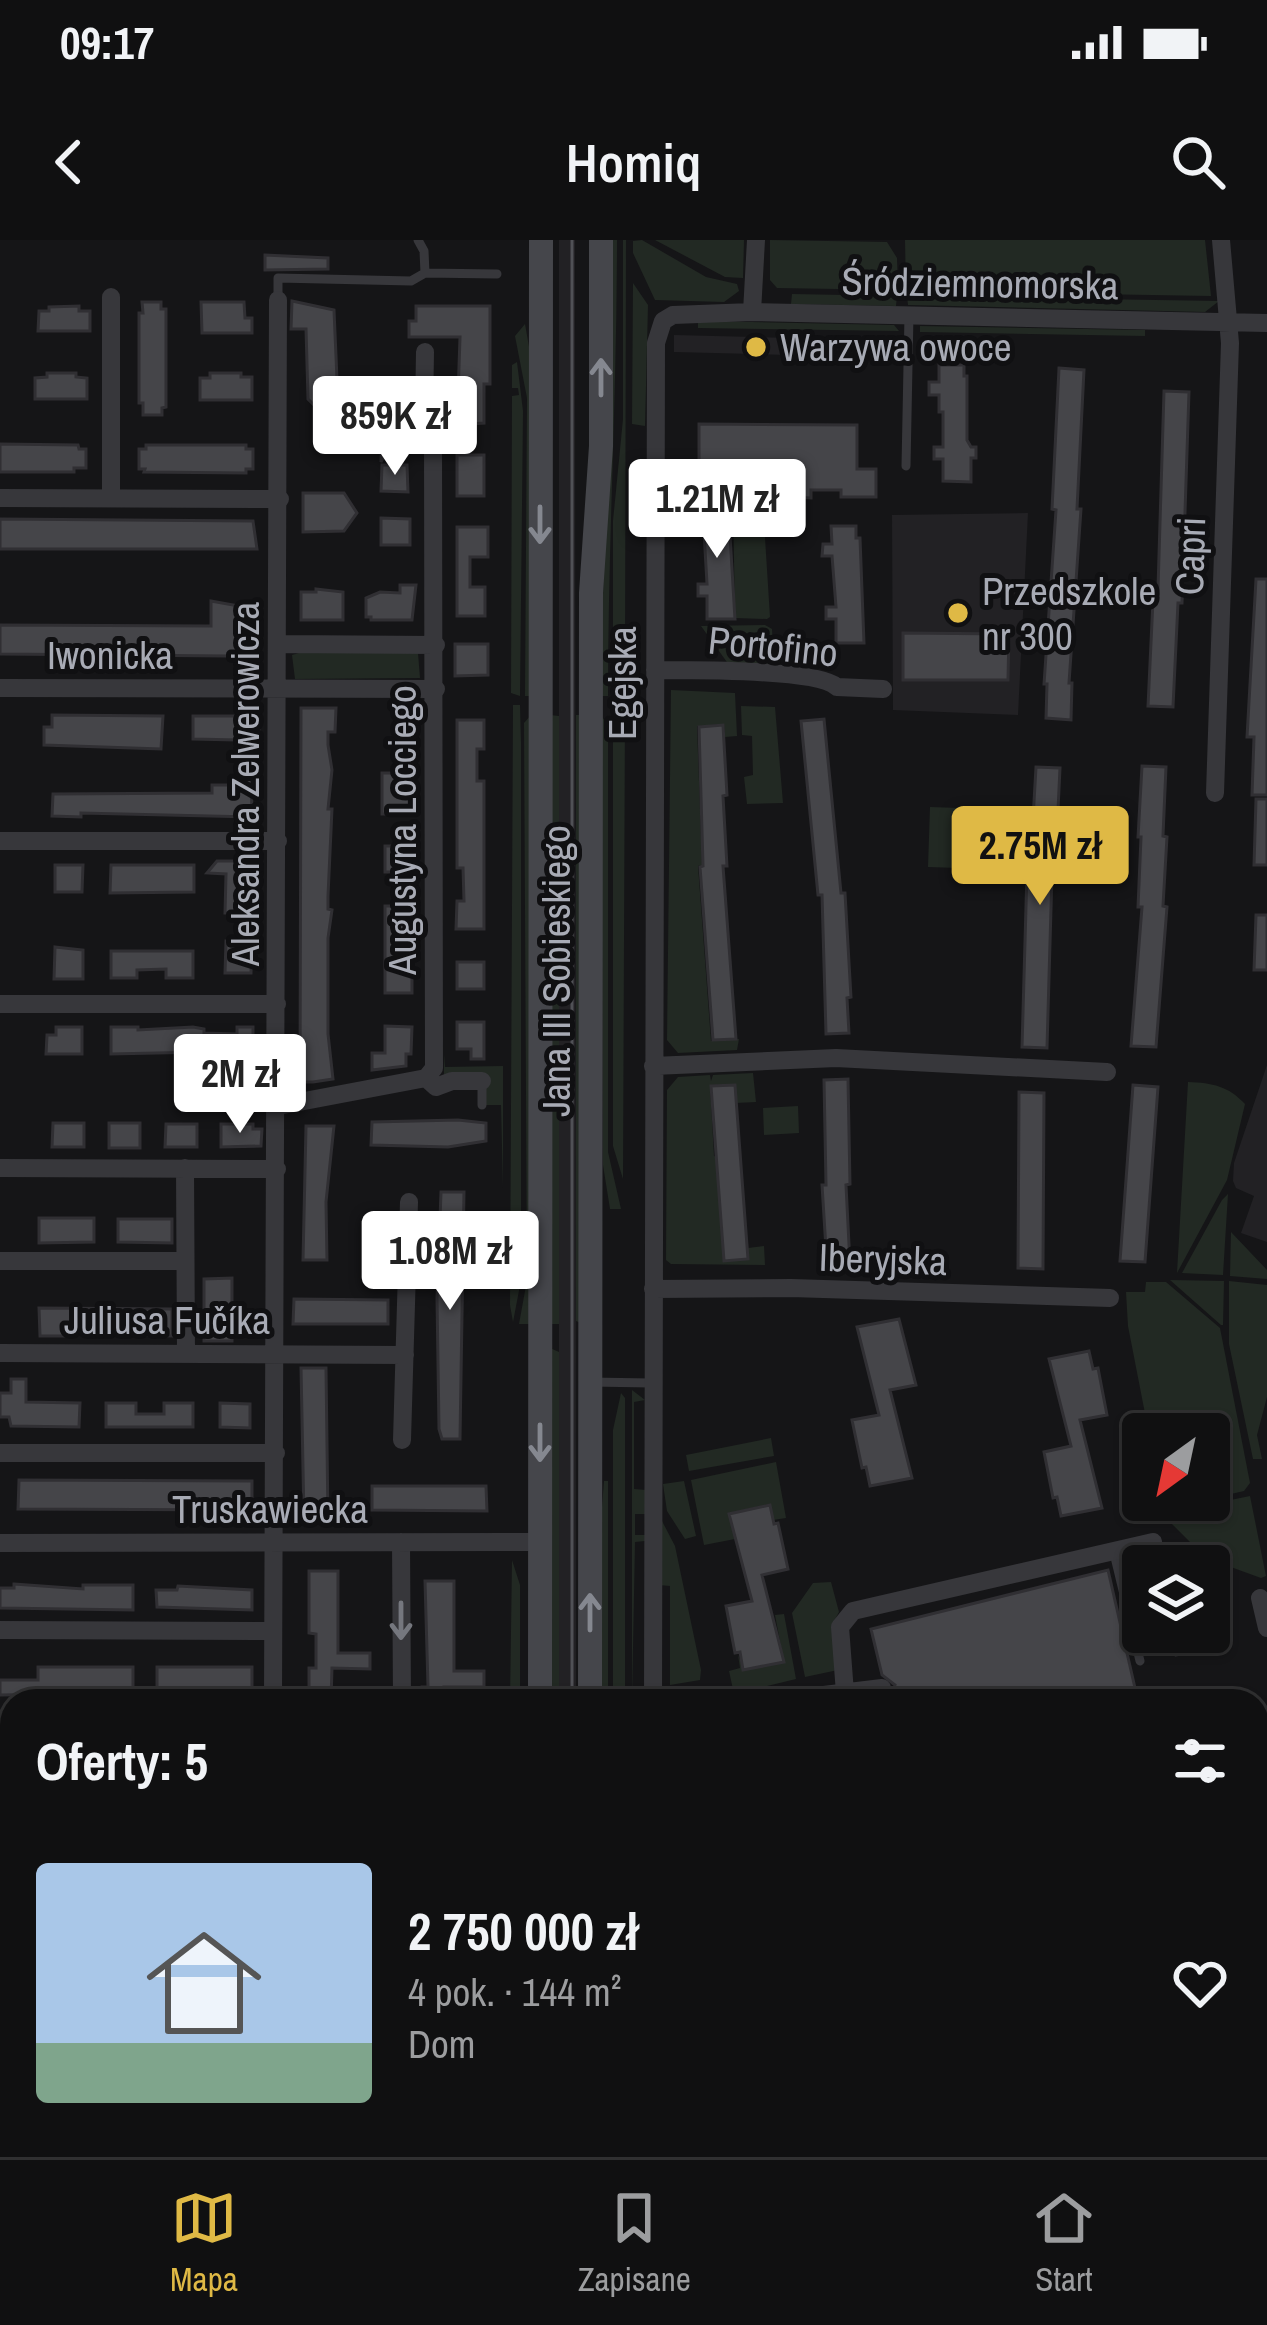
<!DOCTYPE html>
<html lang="pl">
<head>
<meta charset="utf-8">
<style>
  :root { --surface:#101011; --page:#19191a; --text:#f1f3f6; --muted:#9c9d9f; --line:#303031; --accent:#dfb945 }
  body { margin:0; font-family:"Archivo Narrow",sans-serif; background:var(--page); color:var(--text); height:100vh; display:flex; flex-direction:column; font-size:45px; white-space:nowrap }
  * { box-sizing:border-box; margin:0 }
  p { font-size:39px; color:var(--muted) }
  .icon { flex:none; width:66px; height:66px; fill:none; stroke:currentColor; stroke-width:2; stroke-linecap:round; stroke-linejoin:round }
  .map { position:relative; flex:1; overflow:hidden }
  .sheet { position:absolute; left:0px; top:1449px; width:1269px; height:468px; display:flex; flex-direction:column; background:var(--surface); border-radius:36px 36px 0 0; box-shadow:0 3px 9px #0004,0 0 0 3px var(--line) }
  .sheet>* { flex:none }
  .needle { width:78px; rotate:213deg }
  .fabs { position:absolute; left:1122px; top:1173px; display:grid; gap:24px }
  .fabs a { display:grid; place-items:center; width:108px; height:108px; border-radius:12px; background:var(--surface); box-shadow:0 3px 9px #0004,0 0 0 3px var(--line); font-size:60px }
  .price { position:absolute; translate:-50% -102px; padding:0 27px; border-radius:12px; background:#fff; color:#222; font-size:39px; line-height:78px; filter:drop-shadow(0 3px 6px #0008) }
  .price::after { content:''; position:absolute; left:50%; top:72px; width:36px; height:27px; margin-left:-18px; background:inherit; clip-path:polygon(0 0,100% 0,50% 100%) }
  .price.selected { background:var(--accent); color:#111 }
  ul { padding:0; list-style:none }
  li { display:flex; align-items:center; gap:36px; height:300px; padding:0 36px }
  li span { display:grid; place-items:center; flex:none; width:336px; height:240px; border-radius:12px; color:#555 }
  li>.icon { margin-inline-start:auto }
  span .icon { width:144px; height:144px; fill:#fffc; stroke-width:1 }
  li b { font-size:51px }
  h2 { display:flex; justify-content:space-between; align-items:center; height:144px; padding:0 36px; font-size:51px }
  .status { display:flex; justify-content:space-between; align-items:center; height:84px; padding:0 60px; background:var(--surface); direction:ltr }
  .status svg { height:33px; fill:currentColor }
  header { display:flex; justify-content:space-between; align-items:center; height:156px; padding:0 36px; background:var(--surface); font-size:54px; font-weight:600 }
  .tabs { display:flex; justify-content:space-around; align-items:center; height:168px; border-top:3px solid var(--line); background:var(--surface); font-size:33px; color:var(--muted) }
  .tabs a { display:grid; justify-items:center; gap:6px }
  .tabs .selected { color:var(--accent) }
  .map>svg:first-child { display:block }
</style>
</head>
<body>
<div class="status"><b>09:17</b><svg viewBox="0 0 49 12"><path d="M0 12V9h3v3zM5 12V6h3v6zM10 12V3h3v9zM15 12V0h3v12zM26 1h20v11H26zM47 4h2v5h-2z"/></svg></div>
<header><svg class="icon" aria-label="back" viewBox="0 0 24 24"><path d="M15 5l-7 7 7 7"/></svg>Homiq<svg class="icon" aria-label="search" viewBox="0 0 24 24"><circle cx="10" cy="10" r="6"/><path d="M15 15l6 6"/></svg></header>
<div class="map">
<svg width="1267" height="1917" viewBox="0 0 1267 1917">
  <rect width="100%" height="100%" fill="#151517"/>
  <path fill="#222124" d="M559 0H575L576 1461H559Z
    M674 95 788 98V115L674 112Z
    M1028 273 1018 475 893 470 892 275Z
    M1267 825V1002L1241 993 1254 956 1236 948 1233 941 1234 923Z
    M231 1905H398L397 1909 382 1913V1917H234Z"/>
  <path fill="#222923" d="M610 0H617C617 152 608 304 608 456H601Z
    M623 0H626L625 427 613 420V281L623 179Z
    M642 0 706 37 737 44 739 51 724 62 655 60 633 13V1Z
    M655 0H744L743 38 725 37Z
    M770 0 887 2 897 18 898 50 777 48 770 40Z
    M905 0H1205L1211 56 906 51Z
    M633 43 648 65 645 186 632 184Z
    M792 54 897 56 896 66 791 64Z
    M907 56 1219 61 1205 72 908 65Z
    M698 81 894 85 899 91 698 88Z
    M525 84 531 118V456H525L527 158 515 96Z
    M920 86 1145 90V96L920 92Z
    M517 122 523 171 520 456 511 453 512 156 519 155 518 148H512V125Z
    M733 263 763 266 770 377 767 379 735 378Z
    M765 385 772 389 774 424 763 429 729 425 701 386Z
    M299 413H418L420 438 295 439 292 415Z
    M671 450 735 453 737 496 725 497 724 484 697 486 702 625 698 626 711 801 739 799 737 810 678 813 667 800Z
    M623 464 625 467 623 939 613 906V466Z
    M513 465H520L521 502V1040L513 1082 510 1065Z
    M741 466 775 467 783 563 747 564 744 537 753 535 752 496 742 495Z
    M531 475 530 1084H519L527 1040 524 483Z
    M550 475 559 476V1084H550Z
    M576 475H582L583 1084 576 1081Z
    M601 476 608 484V912L621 969H610L603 925Z
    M930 567 990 569 988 629 928 627Z
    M444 814 445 827 503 826V948L501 865H485V849L444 835Z
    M753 833 756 862 736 863 735 844 710 845 714 916 717 917 724 1020H748V1008L764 1006 765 1025 671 1024 666 1020 667 850 678 837 710 835 711 841 713 835Z
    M1188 842C1213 843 1228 846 1245 864L1227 940 1177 1033Z
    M798 866 799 893 764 895 763 868Z
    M1228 954 1223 1035 1182 1033 1222 960Z
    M1231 992 1267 1030V1039L1230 1036Z
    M1170 1040 1224 1041 1223 1085H1221Z
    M1229 1041 1267 1045V1157L1257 1195 1262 1219H1253L1229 1104Z
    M1146 1042H1166L1220 1088 1250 1243 1244 1251 1209 1259V1194H1149L1128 1086 1126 1052H1145Z
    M550 1108 559 1112V1461H549Z
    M632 1150 645 1160 634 1162V1249L646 1250V1274H635V1295H645V1301L635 1302 632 1461Z
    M621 1153 625 1158V1461H613V1190Z
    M771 1198 774 1216 689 1231 686 1215Z
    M776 1222 786 1278 773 1280 770 1264 729 1273 735 1299 704 1305 691 1240Z
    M604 1241H608V1461H599L600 1293Z
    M684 1241 696 1296 685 1299 667 1271 663 1244Z
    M1250 1256 1266 1336 1261 1338 1206 1318 1162 1274Z
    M662 1281 675 1306 701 1430 700 1440 670 1445V1346L659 1345Z
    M512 1320 520 1345V1461H510Z
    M831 1342 839 1372 834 1381 838 1430 805 1437 792 1373 813 1343Z
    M784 1374 796 1439 734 1454 729 1431 740 1428 738 1415 744 1430 784 1422 775 1375Z"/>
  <path fill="#454549" stroke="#302f33" stroke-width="3" d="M265 15 328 18V29L265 30Z
    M292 61 334 70 337 139 408 143 415 187H410V202L401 217 388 208 381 222 382 191 403 171H320L308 159 306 89H291Z
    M142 62H161V69H166V167L162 168V175H143V163H139V73H143Z
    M201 62H244L245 78H252V93H202Z
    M79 66V71H90V91H38L39 71H49V67Z
    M416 66H490V144H484V183L457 185 460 97H409V81H416Z
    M939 125H964V136H967V200L971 207H976V218H971V242L943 241V219H934V207H943V172H939V155H929V142H939Z
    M1059 128 1084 130 1077 269H1081L1069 443H1072L1071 480 1046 478 1047 444H1044L1056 270 1052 269Z
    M47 133H76V137L87 138V159H35V138L47 137Z
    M210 133H241V137H252V160H200V138H210Z
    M1164 151 1189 152 1182 363H1178L1173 467 1148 466 1153 360H1157L1158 348Z
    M699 184 857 185V229H876V257H841V250H811V258L788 257V250H755V243H744V228H699Z
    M0 204 78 205 79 209H86V228H74V232H0Z
    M146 205H246V209H253V229H246V233L144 232 145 229H139V209H146Z
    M457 215H484V256H457Z
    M382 225H407L408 252 381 251Z
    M303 253H344L357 273 344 291 303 292Z
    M703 262H728L735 379H707V356H698V344H707L704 292H695L694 280H704Z
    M381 278 410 279V305H381Z
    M0 279 253 281 257 309H0Z
    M831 286H856V298H860L864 403H836V379H826V367H836L832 316H822L823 304H832Z
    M457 287H488V317H470V347H485V376H457Z
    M1256 339H1267V555H1252L1254 497H1247Z
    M400 345H416L412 380H371V377H366V358L380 352 400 353Z
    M316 349 343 352V380H301V352H316Z
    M211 361 250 368 255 388 251 409 227 416 0 414V385L211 386Z
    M903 393 1009 394 1008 440H903Z
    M455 404H488V435L455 436Z
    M301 468H336L335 492H328V505L332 530 328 569H332L328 656V669L332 670 328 698V794L333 839 313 842H300Z
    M52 475 163 476 161 509 44 505V487H52Z
    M193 476H259V519H251L252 577 81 573V577L52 576 53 554 212 553V545H237V500L193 499Z
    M824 479 841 653H845L851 757 847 758 849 793 826 794 822 655H818L801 481Z
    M457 480H484V509H477V541H484V689H456L457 661H464L463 628H457Z
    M723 485 727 555 723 556 727 626H723L736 799 713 800 700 627 703 626 699 487Z
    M1142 526 1166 527 1163 596 1167 597 1163 666 1167 667 1156 807 1131 806 1142 667H1138L1141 597H1138Z
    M1036 527 1060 528 1055 634H1052L1047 808 1022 807 1027 631H1030Z
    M382 533H406L405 538H411V574H382Z
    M1256 559H1267V625H1254Z
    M385 606H412V632H385Z
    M217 621H257L249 673H225L226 634 207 633Z
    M55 625H83L82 652H55Z
    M111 625H194V652L110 653Z
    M385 666H412V693H405V726H412V753H385Z
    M1256 675H1267V730H1254Z
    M226 701 252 702 251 733H225Z
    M55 707 83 710V739H54Z
    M111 711H193V738H166V729L137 730V738H111Z
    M457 722H484V749H457Z
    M457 782H484V819H471V809H457Z
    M385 786 412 787 411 814H406V826L372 830V813H385Z
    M56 787H82V814H46L47 795H56Z
    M111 787H138V790L193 787 204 789V793L237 794V787H253V809L250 824 222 823V813L204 812 111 814Z
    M848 839 850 944 846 945 850 1024 827 1025 822 945H826L824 840Z
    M735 845 748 1019 724 1021 711 846Z
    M1133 845 1158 847 1145 1022 1120 1021Z
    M1019 852 1044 853 1043 1029 1018 1028Z
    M458 880 486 883V901L448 907 371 905 372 882Z
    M53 883H84V907H52Z
    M109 883H140V908H109Z
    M166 884H197V907H165Z
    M221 884H253V889H262L261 906 221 907Z
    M306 886H334L326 962 327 1020H303Z
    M441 952H464L460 1199H442L439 1189 437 1058Z
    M39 978H94V1002L39 1003Z
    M118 979H172V1003L118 1002Z
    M232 1038V1101H204V1039Z
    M294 1059 388 1060V1084H293Z
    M39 1068 172 1069V1096L73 1093V1096H40Z
    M899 1079 916 1145 890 1150 912 1238 870 1246 866 1227 862 1228 852 1180 879 1175 857 1087Z
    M1089 1111 1093 1129 1098 1128 1107 1175 1080 1180 1102 1268 1061 1276 1057 1257 1053 1258 1044 1212 1071 1206 1049 1119Z
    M301 1128H326L328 1279H304Z
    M11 1139H26V1162L80 1163 79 1187 11 1186 9 1177H0V1153H11Z
    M106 1163H136V1174H164V1163H193V1187H106Z
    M220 1163 250 1164V1188L220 1187Z
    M19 1240 252 1241V1270L18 1269Z
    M372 1246H486L487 1271 372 1270Z
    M770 1265 774 1284 778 1283 788 1329 762 1335 784 1422 743 1430 740 1412 735 1413 726 1366 752 1361 729 1274Z
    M1108 1330 1138 1461H932L931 1456 888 1461 895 1445 882 1435 871 1389Z
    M309 1331H338V1413H370V1429L332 1428 331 1461H309V1428H316V1394L309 1393Z
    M425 1341H454V1431H484V1447H444V1461H422V1447H428Z
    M14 1344 83 1349V1345H133V1370L0 1368V1348H14Z
    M178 1346 252 1350V1370L157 1367 156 1350H177Z
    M1209 1367H1215L1223 1406 1176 1415 1171 1392H1209Z
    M38 1427H133V1453L0 1455V1440H38Z
    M157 1427H252V1453L216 1454V1461H180V1453H157Z"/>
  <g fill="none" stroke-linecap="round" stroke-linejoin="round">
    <path stroke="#37373b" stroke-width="9" d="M418 0 424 11 425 33 497 34
      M278 58V38L411 41 425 33
      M906 226 909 75
      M482 841V865
      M590 1142 651 1143
      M1114 1313 1140 1421
      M256 1911 257 1917"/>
    <path stroke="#37373b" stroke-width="18" d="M756 0 752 72 1267 83
      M0 258 280 259
      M111 258V57
      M279 404 436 405
      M655 430C688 430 817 429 837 447L883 449
      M0 448 436 449
      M1215 553 1230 103 1221 0
      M0 601H278
      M0 764H277
      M653 826 836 818 1107 832
      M426 838 436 847 452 841H482
      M278 866 426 838 434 828 433 196 424 174 425 112
      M0 928 277 929
      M185 928 186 1114
      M0 1021H185
      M653 1049 791 1048 1110 1058
      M0 1113 405 1115
      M402 1200 409 962
      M0 1213H276
      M401 1302 402 1461
      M0 1303 540 1302
      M1260 1358 1267 1388
      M0 1390 273 1391
      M845 1453 840 1387 853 1371 1153 1302
      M273 1461 278 60
      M653 1461 656 103 663 81 673 75 752 72
      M774 1461 882 1448
      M1257 1523 1267 1521
      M0 1564H12
      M0 1694 12 1692
      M1257 1720 1267 1717
      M0 1871 12 1868
      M410 1905V1917
      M965 1905 967 1917
      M1098 1905 1100 1917"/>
    <path stroke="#37373b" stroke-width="21" d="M1257 1781 1267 1779
      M1257 1824 1267 1821
      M725 1917 771 1905
      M888 1917 933 1905"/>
    <path stroke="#45464b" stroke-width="24" d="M540 1461 541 0
      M590 1461 591 353 601 206V0
      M593 1905V1917
      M537 1917V1905"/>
    <path stroke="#505156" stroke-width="3" d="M572 0V1461
      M1257 1802 1267 1800
      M574 1905 578 1917
      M779 1917 825 1905
      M817 1917 862 1905"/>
  </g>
  <defs><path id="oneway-shaft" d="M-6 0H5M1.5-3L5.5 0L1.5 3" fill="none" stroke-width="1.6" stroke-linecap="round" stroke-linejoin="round" transform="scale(3)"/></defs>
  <g stroke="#858890">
    <use href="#oneway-shaft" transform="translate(601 137) rotate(-90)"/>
    <use href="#oneway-shaft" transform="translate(540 285) rotate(90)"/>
    <use href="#oneway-shaft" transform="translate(540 1203) rotate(90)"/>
    <use href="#oneway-shaft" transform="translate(590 1372) rotate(-90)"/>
  </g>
  <use stroke="#75777e" href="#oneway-shaft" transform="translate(401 1381) rotate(90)"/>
  <g fill="#dfb945" stroke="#101012" stroke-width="4.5">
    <circle cx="756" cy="107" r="12"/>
    <circle cx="958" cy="373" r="12"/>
  </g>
  <g text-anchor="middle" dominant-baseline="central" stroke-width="10" stroke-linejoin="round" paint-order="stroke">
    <g font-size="39" fill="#a8abb5" stroke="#101012">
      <text transform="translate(980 43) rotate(1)">Śródziemnomorska</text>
      <text transform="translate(1190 316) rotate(-88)">Capri</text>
      <text transform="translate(773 406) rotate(6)">Portofino</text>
      <text x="110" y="415">Iwonicka</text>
      <text transform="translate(622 443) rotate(-90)">Egejska</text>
      <text transform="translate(245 544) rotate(-90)">Aleksandra Zelwerowicza</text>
      <text transform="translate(402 590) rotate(-90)">Augustyna Locciego</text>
      <text transform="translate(556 731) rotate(-90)">Jana III Sobieskiego</text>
      <text transform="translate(883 1019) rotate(2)">Iberyjska</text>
      <text x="167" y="1080">Juliusa Fučíka</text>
      <text x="270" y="1269">Truskawiecka</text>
    </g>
    <g font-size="39" fill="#a8abb5" stroke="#101012" text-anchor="start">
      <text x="780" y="107">Warzywa owoce</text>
      <text x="982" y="351">Przedszkole<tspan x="982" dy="45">nr 300</tspan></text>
    </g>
  </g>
</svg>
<div class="fabs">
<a><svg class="needle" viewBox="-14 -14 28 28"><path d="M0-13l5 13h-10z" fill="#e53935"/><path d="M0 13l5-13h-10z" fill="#9c9d9f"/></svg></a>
<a><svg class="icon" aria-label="layers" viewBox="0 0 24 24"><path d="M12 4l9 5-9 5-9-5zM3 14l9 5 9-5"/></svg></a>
</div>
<b class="price" style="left:395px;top:238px">859K zł</b>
<b class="price" style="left:717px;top:321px">1.21M zł</b>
<b class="price selected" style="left:1040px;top:668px">2.75M zł</b>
<b class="price" style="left:240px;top:896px">2M zł</b>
<b class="price" style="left:450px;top:1073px">1.08M zł</b>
<section class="sheet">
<h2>Oferty: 5<svg class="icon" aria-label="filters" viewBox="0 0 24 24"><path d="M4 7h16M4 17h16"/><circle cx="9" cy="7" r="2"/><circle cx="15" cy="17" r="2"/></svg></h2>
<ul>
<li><span style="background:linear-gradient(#a9c7e8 75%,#7fa58c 0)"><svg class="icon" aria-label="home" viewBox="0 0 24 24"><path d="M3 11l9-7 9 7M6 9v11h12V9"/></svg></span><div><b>2 750 000 zł</b><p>4 pok. · 144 m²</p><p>Dom</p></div><svg class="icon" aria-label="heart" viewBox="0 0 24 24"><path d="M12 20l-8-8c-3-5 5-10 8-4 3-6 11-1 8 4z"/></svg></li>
</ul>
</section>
</div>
<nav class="tabs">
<a class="selected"><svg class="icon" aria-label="map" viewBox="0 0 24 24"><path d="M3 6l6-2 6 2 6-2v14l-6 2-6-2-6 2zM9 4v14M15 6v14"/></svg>Mapa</a>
<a><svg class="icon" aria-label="saved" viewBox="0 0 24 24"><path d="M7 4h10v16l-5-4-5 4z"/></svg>Zapisane</a>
<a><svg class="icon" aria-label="home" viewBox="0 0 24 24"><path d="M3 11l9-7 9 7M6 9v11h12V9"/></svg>Start</a>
</nav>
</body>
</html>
